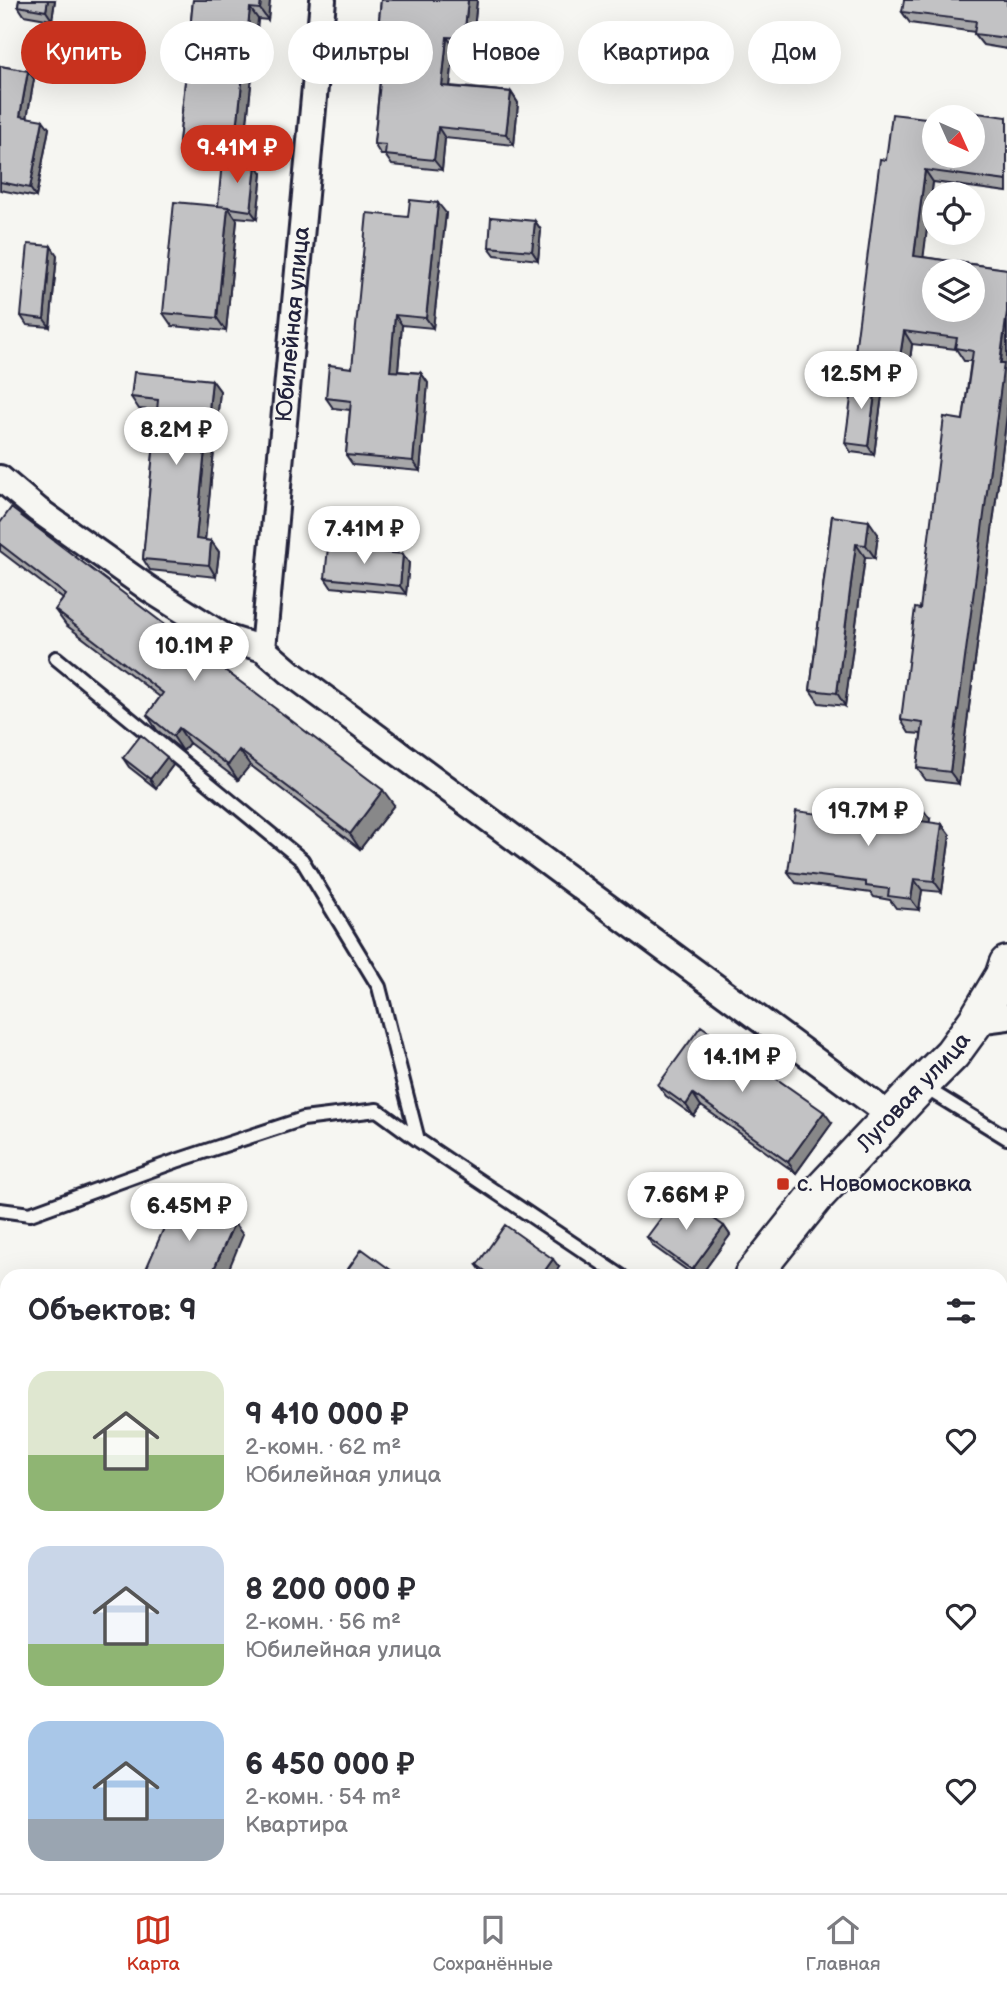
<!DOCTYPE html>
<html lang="ru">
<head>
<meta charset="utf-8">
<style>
  :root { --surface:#fff; --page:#f2f2f3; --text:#2b2b33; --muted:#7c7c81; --line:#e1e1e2; --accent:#c8321e }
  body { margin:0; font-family:"Balsamiq Sans",sans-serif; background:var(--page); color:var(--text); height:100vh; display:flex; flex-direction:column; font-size:26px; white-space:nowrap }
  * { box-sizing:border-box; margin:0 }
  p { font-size:23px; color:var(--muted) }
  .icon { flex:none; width:38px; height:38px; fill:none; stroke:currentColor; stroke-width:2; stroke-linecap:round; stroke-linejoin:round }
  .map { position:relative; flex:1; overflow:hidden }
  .details { position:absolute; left:0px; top:1269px; width:1008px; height:625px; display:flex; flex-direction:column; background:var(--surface); border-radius:21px 21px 0 0; box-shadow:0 7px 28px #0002 }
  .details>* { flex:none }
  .banner { position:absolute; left:21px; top:21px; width:966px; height:63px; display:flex; gap:14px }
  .needle { width:46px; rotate:135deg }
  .controls { position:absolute; left:922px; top:105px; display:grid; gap:14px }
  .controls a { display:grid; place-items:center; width:63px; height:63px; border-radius:50%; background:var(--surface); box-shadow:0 7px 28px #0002; font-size:35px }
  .price { position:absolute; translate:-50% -60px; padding:0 16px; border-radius:24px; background:#fff; color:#222; font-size:23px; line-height:46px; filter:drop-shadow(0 2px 4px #0008) }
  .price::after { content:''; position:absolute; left:50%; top:42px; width:21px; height:16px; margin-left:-10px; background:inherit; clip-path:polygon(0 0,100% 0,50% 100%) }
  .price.active { background:var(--accent); color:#fff }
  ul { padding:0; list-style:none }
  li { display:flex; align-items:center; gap:21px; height:175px; padding:0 28px }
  li span { display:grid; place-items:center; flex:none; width:196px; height:140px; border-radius:21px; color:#555 }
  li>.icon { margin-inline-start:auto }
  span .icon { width:84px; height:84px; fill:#fffc; stroke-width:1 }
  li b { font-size:30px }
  h2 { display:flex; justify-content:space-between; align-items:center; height:84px; padding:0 28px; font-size:30px }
  .chip { padding:0 24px; border-radius:32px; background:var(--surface); box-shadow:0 7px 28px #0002; font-size:24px; line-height:63px }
  .chip.active { background:var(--accent); color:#fff }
  .tab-bar { display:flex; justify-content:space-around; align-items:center; height:98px; border-top:2px solid var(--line); background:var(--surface); font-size:19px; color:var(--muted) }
  .tab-bar a { display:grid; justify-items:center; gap:4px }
  .tab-bar .active { color:var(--accent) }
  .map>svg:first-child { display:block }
</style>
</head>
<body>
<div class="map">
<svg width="1007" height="1893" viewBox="0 0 1007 1893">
  <rect width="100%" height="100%" fill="#f6f6f2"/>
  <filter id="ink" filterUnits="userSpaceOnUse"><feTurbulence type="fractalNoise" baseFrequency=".0143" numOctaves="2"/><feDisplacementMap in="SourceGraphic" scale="14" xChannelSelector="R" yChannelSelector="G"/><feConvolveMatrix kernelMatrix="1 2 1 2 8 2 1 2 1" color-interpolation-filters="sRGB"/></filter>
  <g filter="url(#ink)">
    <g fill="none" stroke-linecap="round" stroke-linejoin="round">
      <defs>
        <path id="lane" d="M56 658 302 860 379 987 418 1140
          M924 1087 1007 1138
          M0 1210 30 1214 176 1161 303 1119 377 1110 418 1140 621 1276"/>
        <g id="street">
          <path d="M0 478 38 510 149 589 225 637 263 649 292 674 892 1117"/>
          <path id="s1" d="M263 649 323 0"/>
          <path d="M976 1021 1007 1017"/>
          <path d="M1001 1619 1007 1623"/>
        </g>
        <g id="secondary">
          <path id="s2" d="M752 1276 816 1196 921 1085 952 1054 976 1021 1003 976 1007 964"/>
          <path d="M292 1893 296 1886"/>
        </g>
      </defs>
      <use href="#lane" stroke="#22223b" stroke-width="18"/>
      <use href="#street" stroke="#22223b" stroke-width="30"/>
      <use href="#secondary" stroke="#22223b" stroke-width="40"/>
      <use href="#lane" stroke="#f6f6f2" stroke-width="12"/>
      <use href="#street" stroke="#f6f6f2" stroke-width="24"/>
      <use href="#secondary" stroke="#f6f6f2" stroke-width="35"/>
    </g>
    <path fill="#a7a7a9" stroke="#22223b" stroke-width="2" d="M19 0H55L52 20 24 15 18 6Z
      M193 0H270L268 20 258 19 243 160 187 155 179 143Z
      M381 0H477L472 49 454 47 450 86 511 92 518 103 514 145 445 138 442 170 392 165 385 155H381L374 144 384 38 378 30Z
      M1007 0V49L983 45 974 34 975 32 910 23 902 12Z
      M0 66 28 71 34 79 27 117 49 128 36 197 0 190Z
      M1007 117V192L933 182 923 257 1007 269V415L959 784 926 780 917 768 921 734 909 733 901 720 920 609 963 420 971 361H964L956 349 912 344 909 369 863 364 855 352 886 160 934 156Z
      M262 173 257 219 235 217 237 220 226 331 172 326 163 313 218 206Z
      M446 213 433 328 402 325 398 371 421 373 428 383 420 471 353 465 346 455 350 410 333 408 326 398 352 368 408 217Z
      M535 221 541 230 538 260 495 255 489 247Z
      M57 255 50 327 27 325 21 316Z
      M212 380 220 391 205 540 211 541 219 552 216 577 150 570 143 559 157 411 139 409 131 397Z
      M883 388 874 455 851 452 845 443Z
      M832 516 878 534 875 558 865 557 845 706 819 703 810 690Z
      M0 523 394 805 360 849 250 765 238 780 189 743 183 751 157 730 147 715 160 697 66 625 55 610 63 599 0 551Z
      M409 563 406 594 331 587 325 578Z
      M123 758 173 765 156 788 129 767Z
      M930 819 929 822 950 835 942 892 922 890 919 910 896 908 890 900 874 897 871 893 796 883 788 872Z
      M658 1085 832 1123 796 1173 701 1106 694 1116 666 1096Z
      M724 1226 730 1235 700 1276H695L653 1246 647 1237Z
      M477 1265 559 1267 553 1276H486L483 1274Z
      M7 1424V1561L0 1558V1428Z
      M1007 1739V1802L1001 1798V1748Z
      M103 1886H255L250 1893H107Z"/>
    <path fill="#888889" stroke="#22223b" stroke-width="2" d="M48 0H55L52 20 46 11Z
      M261 0H270L268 20 260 9Z
      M468 0H477L472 49 464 38Z
      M250 8 258 19 243 160 235 148Z
      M447 37 454 47 449 96 442 86Z
      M28 71 34 79 26 124 20 116Z
      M511 92 518 103 514 145 506 134Z
      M43 120 49 128 36 197 30 188Z
      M438 127 445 138 442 170 434 160Z
      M256 164 262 173 257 219 251 211Z
      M925 170 933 182 922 268 914 256Z
      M438 203 446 213 433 328 426 318Z
      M228 207 237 220 226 331 217 318Z
      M535 221 541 230 538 260 532 251Z
      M51 246 57 255 50 327 44 319Z
      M1007 312V415L959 784 950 772Z
      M395 315 402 325 397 381 390 371Z
      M904 331 912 344 909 369 900 357Z
      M421 373 428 383 420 471 413 461Z
      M877 379 883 388 874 455 868 446Z
      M212 380 220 391 204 550 196 539Z
      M869 521 878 534 875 558 866 545Z
      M211 541 219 552 216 577 209 565Z
      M856 544 865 557 845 706 837 693Z
      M403 554 409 563 406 594 400 586Z
      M179 728 189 743 183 751 173 736Z
      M239 750 250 765 238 780 228 765Z
      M167 757 173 765 156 788 150 779Z
      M383 790 394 805 360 849 350 834Z
      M922 808 930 819 928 833 920 821Z
      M942 824 950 835 942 892 934 881Z
      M914 879 922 890 919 910 911 899Z
      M693 1094 701 1106 694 1116 686 1105Z
      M824 1112 832 1123 796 1173 788 1162Z
      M234 1223 243 1235 226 1276H211Z
      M724 1226 730 1235 700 1276H697L692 1270Z
      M553 1259 559 1267 553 1276H541Z
      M7 1750V1793L1 1807 0 1805V1767Z
      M232 1886H255L250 1893H227Z"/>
    <path fill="#c2c2c4" stroke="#22223b" stroke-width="2" fill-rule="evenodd" d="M19 0H48L46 11 18 6Z
      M193 0H261L260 9 250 8 235 148 179 143Z
      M381 0H468L464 38 447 37 442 86 511 92 506 134 438 127 434 160 385 155 386 145 374 144 385 31 378 30Z
      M904 0H1007V38L974 34 976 21 902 12Z
      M0 66 28 71 20 116 43 120 30 188 0 182Z
      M963 111 1007 117V181L925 170 914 256 1007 269V312L1000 363H1004L950 772 917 768 923 723 901 720 915 608 920 609 944 417 963 420 973 351 955 348 957 338 904 331 900 357 855 352 880 159 886 160 892 114 934 119V156H973V117H962ZM934 271H973V310H934Z
      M222 161 256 164 251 211 218 206Z
      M410 200 438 203 426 318 395 315 390 371 421 373 413 461 346 455 351 401 326 398 329 365 352 368 367 213 408 217Z
      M174 202 228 207 217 318 163 313Z
      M491 217 535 221 532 251 489 247Z
      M28 244 51 246 44 319 21 316Z
      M134 372 212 380 196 539 211 541 209 565 143 559 158 400 131 397Z
      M854 376 877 379 868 446 845 443Z
      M11 508 383 790 350 834 239 750 228 765 179 728 173 736 147 715 163 693 55 610 66 595 0 544V523Z
      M832 516 869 521 866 545 856 544 837 693 810 690Z
      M328 547 403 554 400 586 325 578Z
      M141 735 167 757 150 779 123 758Z
      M876 802 922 808 920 821 942 824 934 881 914 879 911 899 888 896 889 889 866 886V882L788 872 796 811 874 821Z
      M701 1026 824 1112 788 1162 693 1094 686 1105 658 1085Z
      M679 1194 724 1226 692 1270 647 1237Z
      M177 1198 234 1223 211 1276H143Z
      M505 1225 553 1259 541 1276H492L477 1265Z
      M362 1249 399 1276H343Z
      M2 1422 7 1424V1550L0 1547V1428Z
      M0 1638 7 1640V1750L0 1767Z
      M1007 1739V1797L1001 1793V1748Z
      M104 1886H232L227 1893H113Z"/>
  </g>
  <rect fill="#c8321e" stroke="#f6f6f2" stroke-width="2.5" x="776" y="1177" width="14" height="14" rx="3.5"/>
  <g text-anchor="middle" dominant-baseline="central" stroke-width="5" stroke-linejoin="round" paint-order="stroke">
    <g font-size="23" fill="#22223b" stroke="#f6f6f2">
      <text stroke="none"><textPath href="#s1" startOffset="326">Юбилейная улица</textPath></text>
      <text stroke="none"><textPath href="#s2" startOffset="245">Луговая улица</textPath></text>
    </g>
    <g font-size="23" fill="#22223b" stroke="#f6f6f2" text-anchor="start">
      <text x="797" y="1184">с. Новомосковка</text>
    </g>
  </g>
</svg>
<div class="controls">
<a><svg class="needle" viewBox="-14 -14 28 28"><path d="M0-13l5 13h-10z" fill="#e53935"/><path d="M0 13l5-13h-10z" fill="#7c7c81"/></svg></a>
<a><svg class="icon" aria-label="locate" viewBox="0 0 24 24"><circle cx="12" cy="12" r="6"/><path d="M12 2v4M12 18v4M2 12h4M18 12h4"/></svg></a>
<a><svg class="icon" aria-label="layers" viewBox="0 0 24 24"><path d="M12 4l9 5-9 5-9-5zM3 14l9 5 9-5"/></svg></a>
</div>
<b class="price active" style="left:237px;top:185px">9.41M ₽</b>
<b class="price" style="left:861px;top:411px">12.5M ₽</b>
<b class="price" style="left:176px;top:467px">8.2M ₽</b>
<b class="price" style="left:364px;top:566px">7.41M ₽</b>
<b class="price" style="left:194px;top:683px">10.1M ₽</b>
<b class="price" style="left:868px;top:848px">19.7M ₽</b>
<b class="price" style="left:742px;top:1094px">14.1M ₽</b>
<b class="price" style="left:686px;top:1232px">7.66M ₽</b>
<b class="price" style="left:189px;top:1243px">6.45M ₽</b>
<div class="banner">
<a class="chip active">Купить</a>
<a class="chip">Снять</a>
<a class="chip">Фильтры</a>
<a class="chip">Новое</a>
<a class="chip">Квартира</a>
<a class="chip">Дом</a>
</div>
<section class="details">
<h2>Объектов: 9<svg class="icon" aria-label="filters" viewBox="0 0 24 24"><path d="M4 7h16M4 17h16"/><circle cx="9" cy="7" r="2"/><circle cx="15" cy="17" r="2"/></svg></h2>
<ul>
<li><span style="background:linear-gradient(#dfe7d0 60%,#8fb573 0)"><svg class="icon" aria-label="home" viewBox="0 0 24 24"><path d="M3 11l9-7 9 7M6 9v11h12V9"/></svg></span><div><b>9 410 000 ₽</b><p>2-комн. · 62 m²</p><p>Юбилейная улица</p></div><svg class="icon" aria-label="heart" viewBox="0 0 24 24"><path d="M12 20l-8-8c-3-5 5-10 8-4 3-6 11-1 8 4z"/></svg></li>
<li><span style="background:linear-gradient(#c9d6e8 70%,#8fb573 0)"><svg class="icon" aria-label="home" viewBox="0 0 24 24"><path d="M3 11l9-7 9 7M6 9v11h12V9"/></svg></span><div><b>8 200 000 ₽</b><p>2-комн. · 56 m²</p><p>Юбилейная улица</p></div><svg class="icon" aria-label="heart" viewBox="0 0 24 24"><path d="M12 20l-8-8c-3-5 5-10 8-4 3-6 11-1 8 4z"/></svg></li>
<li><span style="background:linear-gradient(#a9c7e8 70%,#9aa5b1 0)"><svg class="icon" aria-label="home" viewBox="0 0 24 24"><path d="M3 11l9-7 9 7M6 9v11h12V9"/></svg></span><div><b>6 450 000 ₽</b><p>2-комн. · 54 m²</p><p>Квартира</p></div><svg class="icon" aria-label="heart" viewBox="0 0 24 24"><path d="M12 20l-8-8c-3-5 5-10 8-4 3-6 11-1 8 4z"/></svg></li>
</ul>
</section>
</div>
<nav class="tab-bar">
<a class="active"><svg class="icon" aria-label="map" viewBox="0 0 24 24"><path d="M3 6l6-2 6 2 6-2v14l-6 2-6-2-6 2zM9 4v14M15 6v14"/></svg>Карта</a>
<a><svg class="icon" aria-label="saved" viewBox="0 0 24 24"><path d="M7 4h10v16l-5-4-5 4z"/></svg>Сохранённые</a>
<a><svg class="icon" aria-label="home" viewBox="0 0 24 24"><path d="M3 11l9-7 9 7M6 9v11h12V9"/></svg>Главная</a>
</nav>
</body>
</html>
